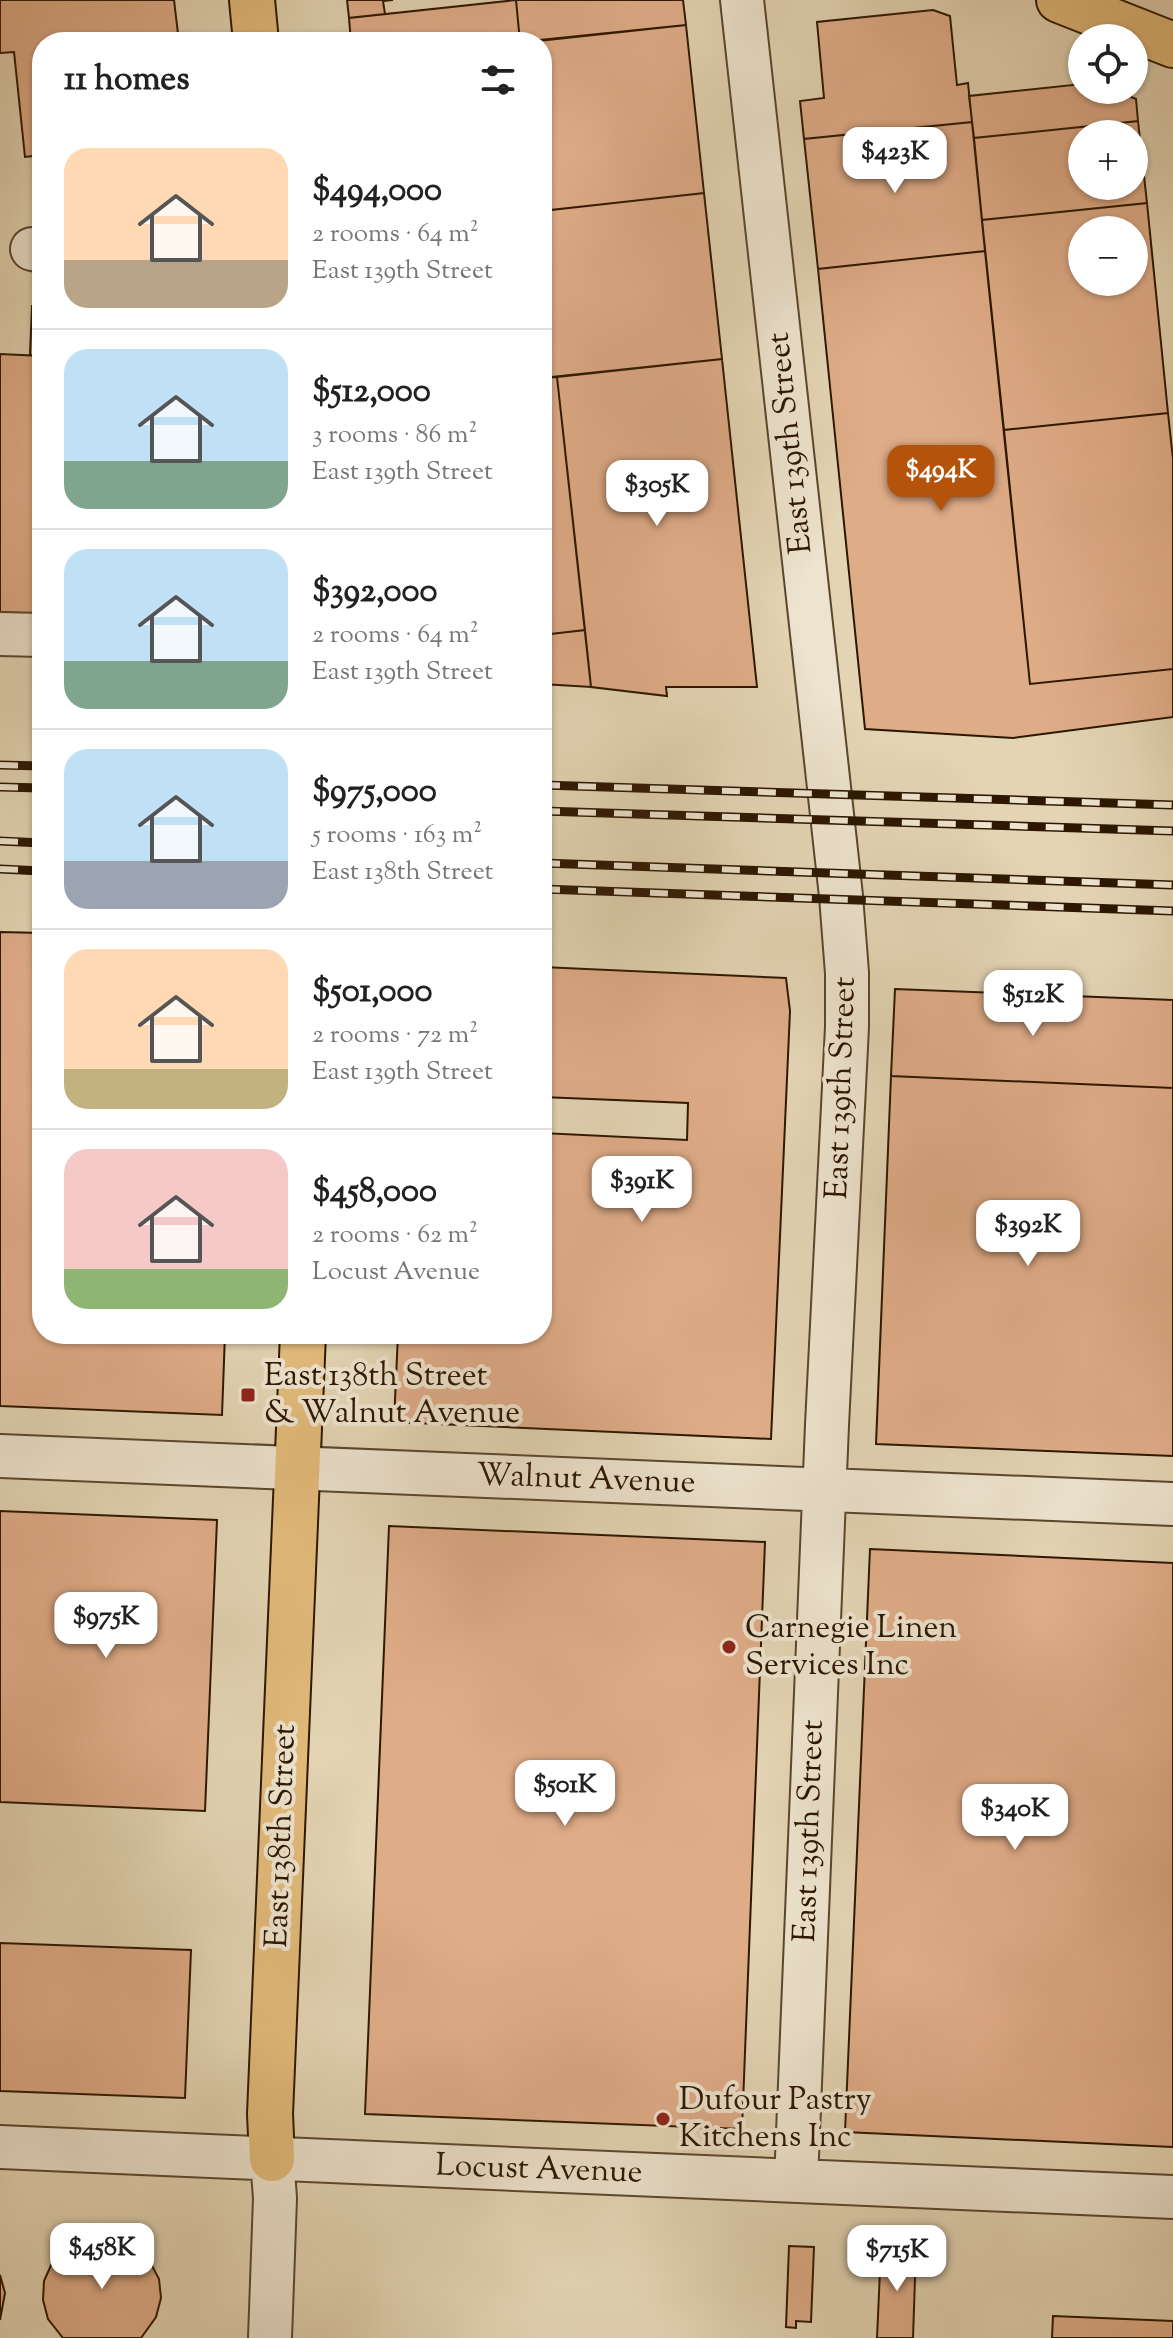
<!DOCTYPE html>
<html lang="en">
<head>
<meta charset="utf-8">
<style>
  :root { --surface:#fff; --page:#f6f6f6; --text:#222; --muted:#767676; --line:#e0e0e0; --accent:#b45309 }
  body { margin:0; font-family:"Sorts Mill Goudy",serif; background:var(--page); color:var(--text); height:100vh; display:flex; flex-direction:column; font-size:30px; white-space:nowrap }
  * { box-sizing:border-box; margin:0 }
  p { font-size:26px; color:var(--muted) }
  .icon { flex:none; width:44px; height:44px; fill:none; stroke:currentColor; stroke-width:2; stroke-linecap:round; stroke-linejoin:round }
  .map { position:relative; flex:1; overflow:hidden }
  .drawer { position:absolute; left:32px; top:32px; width:520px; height:1312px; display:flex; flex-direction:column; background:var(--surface); border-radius:32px; box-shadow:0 2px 6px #0004 }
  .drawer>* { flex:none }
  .controls { position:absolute; left:1068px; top:24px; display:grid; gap:16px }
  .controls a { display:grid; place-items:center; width:80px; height:80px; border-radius:50%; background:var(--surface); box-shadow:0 2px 6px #0004; font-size:40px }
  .price { position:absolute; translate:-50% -68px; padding:0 18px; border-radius:16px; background:#fff; color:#222; font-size:26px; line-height:52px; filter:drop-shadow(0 2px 4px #0008) }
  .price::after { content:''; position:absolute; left:50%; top:48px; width:24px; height:18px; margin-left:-12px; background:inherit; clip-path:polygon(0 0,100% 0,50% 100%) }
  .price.selected { background:var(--accent); color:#fff }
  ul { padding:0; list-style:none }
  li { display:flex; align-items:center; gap:24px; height:200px; padding:0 32px }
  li+li { border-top:2px solid var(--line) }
  li span { display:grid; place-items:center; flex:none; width:224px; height:160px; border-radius:24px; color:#555 }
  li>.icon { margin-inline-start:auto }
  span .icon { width:96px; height:96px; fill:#fffc; stroke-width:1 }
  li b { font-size:34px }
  h2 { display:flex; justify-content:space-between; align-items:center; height:96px; padding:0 32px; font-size:34px }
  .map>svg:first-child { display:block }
</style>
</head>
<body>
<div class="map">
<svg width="1173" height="2338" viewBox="0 0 1173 2338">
  <rect width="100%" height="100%" fill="#e3d4b3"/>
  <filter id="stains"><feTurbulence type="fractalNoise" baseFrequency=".0025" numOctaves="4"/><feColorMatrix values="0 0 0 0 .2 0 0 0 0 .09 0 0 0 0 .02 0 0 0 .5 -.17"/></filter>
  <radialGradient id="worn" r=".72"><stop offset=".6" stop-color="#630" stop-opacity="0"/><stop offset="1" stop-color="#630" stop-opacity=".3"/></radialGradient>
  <path fill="#dfac88" stroke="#2d1700" stroke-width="2" fill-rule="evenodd" d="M0 0H174L179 42H42V155L25 157 14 52 0 53Z
    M347 0H393L383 1 385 14 349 18Z
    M516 0 520 42H351L349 18Z
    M516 0H683L686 25 520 42Z
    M933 10 950 16 957 85 968 83 972 122 804 139 800 101 824 98 817 22Z
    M686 25 704 193 542 211V42H529Z
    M1082 84V90H1114L1136 99 1138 121 974 138 969 96Z
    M1138 121 1147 203 982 220 974 138ZM1082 134H1134V186H1082Z
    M972 122 985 251 818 269 804 139Z
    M704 193 722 359 542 378V211Z
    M1147 203 1168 413 1004 430 982 220ZM1082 230H1134V282H1082Z
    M985 251 1030 684 1173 669V717L1013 738 865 729 818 269Z
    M32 306 42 307V356L30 355Z
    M0 354 42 356V614L0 612Z
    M722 359 757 687H666L667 696 591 687 557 377Z
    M557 377 585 630 542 635V378Z
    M1168 413 1173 459V669L1030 684 1004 430Z
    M585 630 591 687 542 684V635Z
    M0 932 42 933V1334H225L222 1415 0 1406Z
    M542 967 786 978 790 1011 771 1439 394 1422 398 1334H542V1133L687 1140 688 1103 542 1097Z
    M895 989 1173 1000V1088L891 1076Z
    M891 1076 1173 1088V1456L876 1444Z
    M0 1511 217 1520 205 1811 0 1802Z
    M389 1526 765 1542 742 2129 365 2114Z
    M870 1549 1173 1563V2147L845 2132Z
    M0 1943 191 1950 185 2098 0 2091Z
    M101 2236 120 2239 137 2248 150 2262 159 2279 161 2298 156 2317 141 2338H63L48 2319 43 2300 44 2281 52 2263 65 2249 82 2239Z
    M789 2246 814 2247 811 2322 796 2321V2328L786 2327Z
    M881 2248 916 2249 913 2338H877Z
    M0 2275 5 2293 0 2320Z
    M1053 2316 1173 2321V2338H1052Z"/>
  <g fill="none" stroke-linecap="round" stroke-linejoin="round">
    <defs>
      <path id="minor" d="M742 0 841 896 847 973V1027L827 1425 796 2181
        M32 249 42 251
        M0 634 42 635
        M0 1456 1173 1504
        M0 2147 1173 2197
        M270 2338 275 2198 272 2159"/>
      <path id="major" d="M252 0 256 42
        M1059 0 1173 45
        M272 2159 270 2114 303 1334"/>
    </defs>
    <use href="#minor" stroke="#5a462d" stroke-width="46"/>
    <use href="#major" stroke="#2d1700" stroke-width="48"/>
    <use href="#minor" stroke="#ede3ce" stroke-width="42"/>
    <use href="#major" stroke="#e2ba7a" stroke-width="44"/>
    <defs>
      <path id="rail" d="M0 765 42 766
        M542 785 1173 805
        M0 787 42 788
        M542 811 1173 831
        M0 841 42 843
        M542 863 1173 885
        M0 869 42 871
        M542 889 1173 911"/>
    </defs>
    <use href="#rail" stroke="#2d1700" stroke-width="9"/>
    <use href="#rail" stroke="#ede3ce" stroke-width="6" stroke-dasharray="18" stroke-linecap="butt"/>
  </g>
  <g fill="#8f2418" stroke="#ede3ce" stroke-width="3">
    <rect x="240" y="1387" width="16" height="16" rx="4"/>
    <circle cx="729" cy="1647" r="8"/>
    <circle cx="663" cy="2119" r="8"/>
  </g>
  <g text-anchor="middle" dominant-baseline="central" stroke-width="8" stroke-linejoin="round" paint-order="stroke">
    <g font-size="32" fill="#2d1700" stroke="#ede3ce">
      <text transform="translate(791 443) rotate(-96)">East 139th Street</text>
      <text transform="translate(842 1088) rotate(-88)">East 139th Street</text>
      <text transform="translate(586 1480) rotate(2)">Walnut Avenue</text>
      <text transform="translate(810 1831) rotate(-88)">East 139th Street</text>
      <text transform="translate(282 1836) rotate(-88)">East 138th Street</text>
      <text transform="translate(539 2170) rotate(2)">Locust Avenue</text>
    </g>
    <g font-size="32" fill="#2d1700" stroke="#ede3ce" text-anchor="start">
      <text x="264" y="1377">East 138th Street<tspan x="264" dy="37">&amp; Walnut Avenue</tspan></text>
      <text x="745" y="1629">Carnegie Linen<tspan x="745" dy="37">Services Inc</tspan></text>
      <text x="679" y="2101">Dufour Pastry<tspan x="679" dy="37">Kitchens Inc</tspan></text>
    </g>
  </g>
  <rect width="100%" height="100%" filter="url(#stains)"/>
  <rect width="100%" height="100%" fill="url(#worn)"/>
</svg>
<div class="controls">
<a><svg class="icon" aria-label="locate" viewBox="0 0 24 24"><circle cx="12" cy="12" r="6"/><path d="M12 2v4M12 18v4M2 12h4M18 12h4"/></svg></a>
<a>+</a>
<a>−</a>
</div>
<b class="price" style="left:895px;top:195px">$423K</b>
<b class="price selected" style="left:941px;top:513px">$494K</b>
<b class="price" style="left:657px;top:528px">$305K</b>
<b class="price" style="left:1033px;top:1038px">$512K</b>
<b class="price" style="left:642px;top:1224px">$391K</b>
<b class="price" style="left:1028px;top:1268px">$392K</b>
<b class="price" style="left:106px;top:1660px">$975K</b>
<b class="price" style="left:565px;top:1828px">$501K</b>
<b class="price" style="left:1015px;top:1852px">$340K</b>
<b class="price" style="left:102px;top:2291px">$458K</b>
<b class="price" style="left:897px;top:2293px">$715K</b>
<section class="drawer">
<h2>11 homes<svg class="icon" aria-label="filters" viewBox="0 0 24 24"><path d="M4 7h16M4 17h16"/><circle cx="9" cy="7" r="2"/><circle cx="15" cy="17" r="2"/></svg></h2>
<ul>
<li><span style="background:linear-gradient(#ffd9b3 70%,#b9a48a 0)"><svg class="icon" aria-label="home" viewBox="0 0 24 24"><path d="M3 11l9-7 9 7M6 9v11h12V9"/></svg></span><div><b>$494,000</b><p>2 rooms · 64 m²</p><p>East 139th Street</p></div></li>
<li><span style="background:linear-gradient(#bfe0f5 70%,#7fa58c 0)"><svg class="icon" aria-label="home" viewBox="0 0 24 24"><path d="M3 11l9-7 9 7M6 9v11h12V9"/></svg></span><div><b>$512,000</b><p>3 rooms · 86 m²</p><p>East 139th Street</p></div></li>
<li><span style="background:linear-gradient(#bfe0f5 70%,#7fa58c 0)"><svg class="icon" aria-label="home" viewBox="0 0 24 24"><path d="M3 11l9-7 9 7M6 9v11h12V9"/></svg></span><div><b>$392,000</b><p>2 rooms · 64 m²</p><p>East 139th Street</p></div></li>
<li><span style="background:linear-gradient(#bfe0f5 70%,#9aa5b1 0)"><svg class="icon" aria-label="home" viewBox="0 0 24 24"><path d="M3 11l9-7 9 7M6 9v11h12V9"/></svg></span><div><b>$975,000</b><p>5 rooms · 163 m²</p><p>East 138th Street</p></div></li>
<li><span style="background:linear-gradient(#ffd9b3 75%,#c2b280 0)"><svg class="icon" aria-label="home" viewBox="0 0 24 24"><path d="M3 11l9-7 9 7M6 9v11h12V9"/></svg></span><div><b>$501,000</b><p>2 rooms · 72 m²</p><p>East 139th Street</p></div></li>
<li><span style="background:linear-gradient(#f6c9c9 75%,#8fb573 0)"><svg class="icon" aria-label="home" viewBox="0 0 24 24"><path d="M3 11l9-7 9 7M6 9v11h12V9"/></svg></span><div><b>$458,000</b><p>2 rooms · 62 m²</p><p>Locust Avenue</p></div></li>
</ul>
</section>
</div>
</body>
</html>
